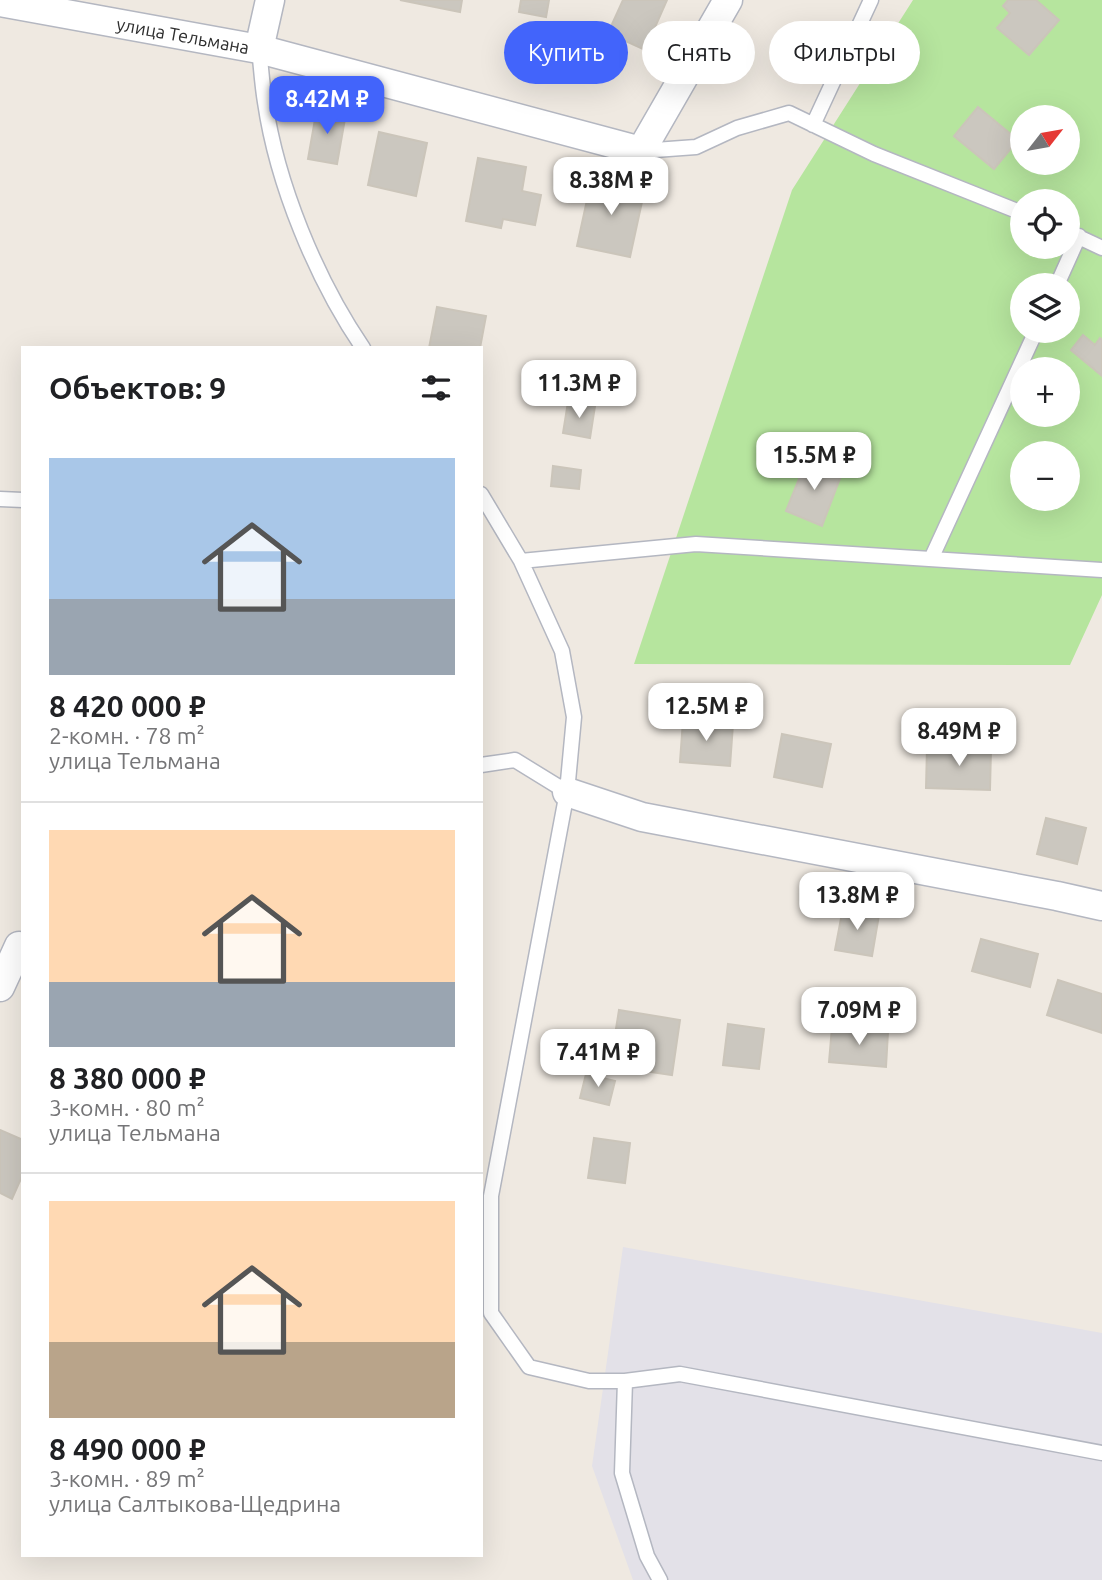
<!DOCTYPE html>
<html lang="ru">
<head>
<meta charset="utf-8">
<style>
  :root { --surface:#fff; --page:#f2f2f2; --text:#202124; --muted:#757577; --line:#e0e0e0; --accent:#4264fb }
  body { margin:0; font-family:Ubuntu,sans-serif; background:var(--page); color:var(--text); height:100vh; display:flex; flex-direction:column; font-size:26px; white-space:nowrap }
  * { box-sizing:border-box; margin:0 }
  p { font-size:23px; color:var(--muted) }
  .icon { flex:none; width:38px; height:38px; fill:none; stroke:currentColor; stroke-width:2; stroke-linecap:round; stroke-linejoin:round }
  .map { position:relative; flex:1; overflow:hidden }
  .side { position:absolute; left:21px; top:346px; width:462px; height:1211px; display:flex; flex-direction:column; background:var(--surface); border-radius:0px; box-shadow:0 7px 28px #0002 }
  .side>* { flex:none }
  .top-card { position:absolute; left:504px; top:21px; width:492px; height:63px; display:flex; gap:14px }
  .needle { width:46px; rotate:59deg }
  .fabs { position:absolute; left:1010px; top:105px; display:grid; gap:14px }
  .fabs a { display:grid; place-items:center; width:70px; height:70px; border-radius:50%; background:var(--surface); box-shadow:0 7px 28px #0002; font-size:35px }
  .price { position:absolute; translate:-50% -60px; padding:0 16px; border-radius:14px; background:#fff; color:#222; font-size:23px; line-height:46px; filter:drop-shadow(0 2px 4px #0008) }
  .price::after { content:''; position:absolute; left:50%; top:42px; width:21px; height:16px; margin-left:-10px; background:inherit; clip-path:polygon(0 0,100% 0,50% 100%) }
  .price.active { background:var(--accent); color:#fff }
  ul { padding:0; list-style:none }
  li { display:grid; align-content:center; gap:14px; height:371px; padding:0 28px }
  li+li { border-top:2px solid var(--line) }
  li span { display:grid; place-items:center; height:217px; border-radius:0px; color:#555 }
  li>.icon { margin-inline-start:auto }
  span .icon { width:126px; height:126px; fill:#fffc; stroke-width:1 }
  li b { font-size:30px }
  h2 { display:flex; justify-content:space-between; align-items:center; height:84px; padding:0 28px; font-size:30px }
  .pill { padding:0 24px; border-radius:32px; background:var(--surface); box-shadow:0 7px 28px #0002; font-size:24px; line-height:63px }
  .pill.active { background:var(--accent); color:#fff }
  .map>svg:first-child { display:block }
</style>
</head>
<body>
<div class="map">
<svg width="1102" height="1580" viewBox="0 0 1102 1580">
  <rect width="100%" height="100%" fill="#efe9e1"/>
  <path fill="#e3e1e8" d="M623 1247 1102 1333V1580H633L592 1466Z"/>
  <path fill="#b6e59e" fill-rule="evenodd" d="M913 0H1102V595L1070 665 634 664 792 190ZM1022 117H1068V163H1022ZM1022 201H1068V247H1022ZM1022 285H1068V331H1022ZM1022 369H1068V415H1022ZM1022 453H1068V499H1022Z"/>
  <path fill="#cbc7bf" stroke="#cbc5ba" stroke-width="2" d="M400 0H462L460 12Z
    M521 0H549L546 17 519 12Z
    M623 0H667L645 50 608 33Z
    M1008 0H1036L1059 20 1029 55 997 28 1010 13 1003 6Z
    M978 107 1018 140 994 169 954 136Z
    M317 108 346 113 337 164 308 159Z
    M379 132 427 143 416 196 368 185Z
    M478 158 526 167 522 191 541 195 535 225 503 219 501 228 466 221Z
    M592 177 645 188 630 257 577 246Z
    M437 307 486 316 480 348H429Z
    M1083 335 1095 345 1100 338 1102 340V376L1071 350Z
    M568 402 595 406 590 438 563 433Z
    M807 459 842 473 822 526 786 511Z
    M553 466 581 470 579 489 551 486Z
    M683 720 733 724 730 766 680 762Z
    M782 734 831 744 822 787 774 777Z
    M927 747 991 749 990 790 926 788Z
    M1046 818 1086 828 1077 864 1037 854Z
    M843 908 879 915 872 956 835 950Z
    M981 939 1038 954 1030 987 972 971Z
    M1058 980 1102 994V1033L1047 1015Z
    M619 1010 680 1020 672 1075 610 1066Z
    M728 1024 764 1029 759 1069 723 1065Z
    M832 1027 888 1032 886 1067 829 1062Z
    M586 1074 615 1081 609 1105 580 1098Z
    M0 1130 23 1140V1174L12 1199 0 1193Z
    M594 1138 630 1143 625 1183 588 1178Z"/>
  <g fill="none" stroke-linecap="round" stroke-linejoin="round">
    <defs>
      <path id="lane" d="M259 49C261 66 262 84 265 102 277 184 316 279 363 348
        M813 125 871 0
        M641 151 696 147 737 128 789 113 874 154 1022 213
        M1068 232 1102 248
        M1057 285 1079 236
        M481 494 521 561 562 651 574 717 567 792 491 1196V1313L529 1367 589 1381H625L622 1473 647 1556 660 1580
        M0 499 23 500
        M931 559 1036 331
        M521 561 696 544 1102 570
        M481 765 515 760 567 792
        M625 1381 680 1374 1102 1453"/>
      <g id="street">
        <path id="s1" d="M0 2 259 49 641 151 728 0"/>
        <path d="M259 49 270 0"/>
        <path d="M567 792 642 817 1057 896 1102 906"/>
        <path d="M0 987 19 946"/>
      </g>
    </defs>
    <use href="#lane" stroke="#b4b7c1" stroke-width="17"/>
    <use href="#street" stroke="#b4b7c1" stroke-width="31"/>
    <use href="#lane" stroke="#fff" stroke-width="14"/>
    <use href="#street" stroke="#fff" stroke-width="28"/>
  </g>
  <g text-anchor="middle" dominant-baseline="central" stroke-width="6" stroke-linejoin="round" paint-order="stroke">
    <g font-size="18" fill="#2e2e2e" stroke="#fff">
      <text stroke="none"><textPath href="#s1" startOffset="186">улица Тельмана</textPath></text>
    </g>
  </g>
</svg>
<div class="fabs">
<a><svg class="needle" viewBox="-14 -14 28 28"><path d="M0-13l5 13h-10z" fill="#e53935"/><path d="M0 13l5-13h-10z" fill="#757577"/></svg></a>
<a><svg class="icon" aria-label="locate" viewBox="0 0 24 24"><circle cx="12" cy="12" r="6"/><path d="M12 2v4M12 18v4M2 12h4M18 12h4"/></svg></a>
<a><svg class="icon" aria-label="layers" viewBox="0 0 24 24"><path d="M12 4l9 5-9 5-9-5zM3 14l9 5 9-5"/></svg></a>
<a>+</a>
<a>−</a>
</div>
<b class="price active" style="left:327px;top:136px">8.42M ₽</b>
<b class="price" style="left:611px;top:217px">8.38M ₽</b>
<b class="price" style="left:579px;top:420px">11.3M ₽</b>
<b class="price" style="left:814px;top:492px">15.5M ₽</b>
<b class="price" style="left:706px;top:743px">12.5M ₽</b>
<b class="price" style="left:959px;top:768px">8.49M ₽</b>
<b class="price" style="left:857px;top:932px">13.8M ₽</b>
<b class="price" style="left:859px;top:1047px">7.09M ₽</b>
<b class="price" style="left:598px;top:1089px">7.41M ₽</b>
<div class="top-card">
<a class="pill active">Купить</a>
<a class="pill">Снять</a>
<a class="pill">Фильтры</a>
</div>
<section class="side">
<h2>Объектов: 9<svg class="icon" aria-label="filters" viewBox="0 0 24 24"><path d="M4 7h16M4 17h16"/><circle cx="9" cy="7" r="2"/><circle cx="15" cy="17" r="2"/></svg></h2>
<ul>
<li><span style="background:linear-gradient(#a9c7e8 65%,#9aa5b1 0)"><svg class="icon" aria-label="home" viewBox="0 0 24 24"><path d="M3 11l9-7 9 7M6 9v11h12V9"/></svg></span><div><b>8 420 000 ₽</b><p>2-комн. · 78 m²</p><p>улица Тельмана</p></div></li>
<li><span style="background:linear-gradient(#ffd9b3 70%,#9aa5b1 0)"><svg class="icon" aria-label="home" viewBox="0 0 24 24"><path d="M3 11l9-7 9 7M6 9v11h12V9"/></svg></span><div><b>8 380 000 ₽</b><p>3-комн. · 80 m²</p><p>улица Тельмана</p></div></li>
<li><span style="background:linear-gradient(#ffd9b3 65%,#b9a48a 0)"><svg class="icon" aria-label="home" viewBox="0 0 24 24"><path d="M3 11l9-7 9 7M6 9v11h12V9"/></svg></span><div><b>8 490 000 ₽</b><p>3-комн. · 89 m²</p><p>улица Салтыкова-Щедрина</p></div></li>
</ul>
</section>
</div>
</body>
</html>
